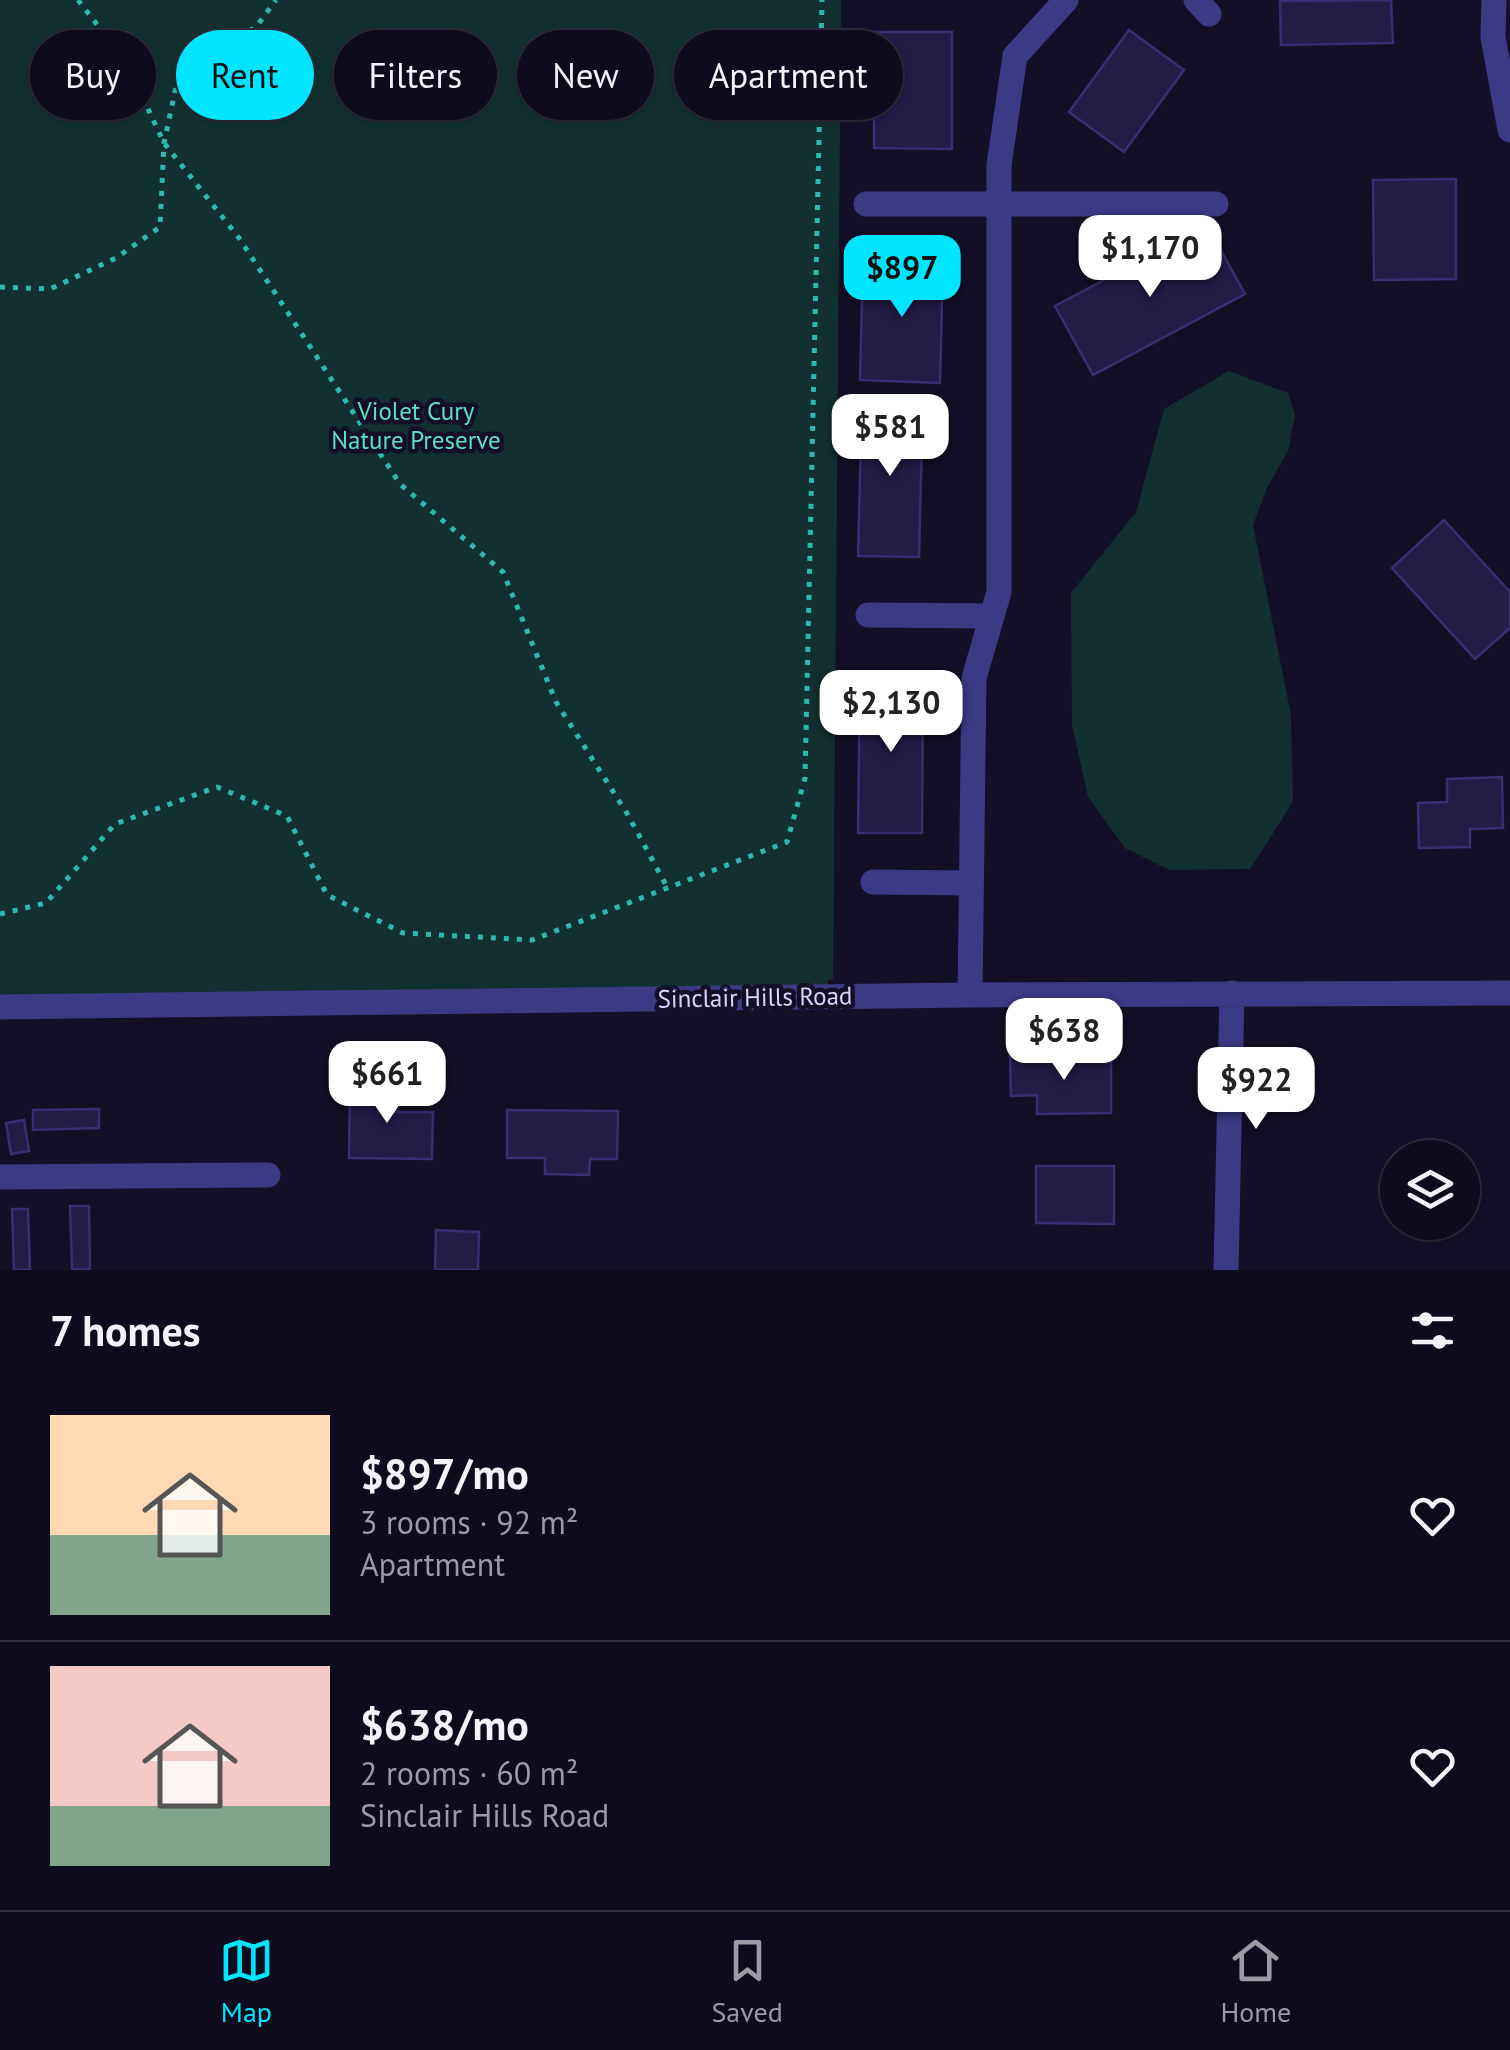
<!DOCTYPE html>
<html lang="en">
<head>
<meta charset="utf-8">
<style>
  :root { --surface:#0e0b1c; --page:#1c1929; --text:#f1f3f6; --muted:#9b9ba3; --line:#2e2b3b; --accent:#00e5ff }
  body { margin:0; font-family:"PT Sans",sans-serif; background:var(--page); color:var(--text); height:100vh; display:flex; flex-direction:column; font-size:38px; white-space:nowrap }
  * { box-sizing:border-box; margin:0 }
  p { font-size:32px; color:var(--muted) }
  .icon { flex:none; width:55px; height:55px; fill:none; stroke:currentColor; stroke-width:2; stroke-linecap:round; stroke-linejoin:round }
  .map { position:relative; height:1270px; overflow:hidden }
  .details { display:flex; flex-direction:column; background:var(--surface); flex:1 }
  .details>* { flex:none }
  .top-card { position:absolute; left:30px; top:30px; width:1000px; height:90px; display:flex; gap:20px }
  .fabs { position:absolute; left:1380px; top:1140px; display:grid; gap:20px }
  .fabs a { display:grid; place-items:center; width:100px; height:100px; border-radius:50%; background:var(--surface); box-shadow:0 2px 8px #0004,0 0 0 2px var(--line); font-size:50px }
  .price { position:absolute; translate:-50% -85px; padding:0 22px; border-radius:20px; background:#fff; color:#222; font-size:32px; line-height:65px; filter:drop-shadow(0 2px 5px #0008) }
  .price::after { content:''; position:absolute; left:50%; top:60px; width:30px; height:22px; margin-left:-15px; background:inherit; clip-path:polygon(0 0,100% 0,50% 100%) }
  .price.on { background:var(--accent); color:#111 }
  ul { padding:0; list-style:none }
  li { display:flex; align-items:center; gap:30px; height:250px; padding:0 50px }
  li+li { border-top:2px solid var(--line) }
  li span { display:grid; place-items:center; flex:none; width:280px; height:200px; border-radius:0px; color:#555 }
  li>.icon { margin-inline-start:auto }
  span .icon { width:120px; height:120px; fill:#fffc; stroke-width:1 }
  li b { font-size:42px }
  h2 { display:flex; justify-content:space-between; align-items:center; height:120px; padding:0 50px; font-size:42px }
  .pill { padding:0 35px; border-radius:45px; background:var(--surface); box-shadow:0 2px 8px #0004,0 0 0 2px var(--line); font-size:35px; line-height:90px }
  .pill.on { background:var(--accent); color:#111 }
  .dock { display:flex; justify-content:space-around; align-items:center; height:140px; border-top:2px solid var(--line); background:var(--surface); font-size:28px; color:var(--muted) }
  .dock a { display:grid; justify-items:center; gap:5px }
  .dock .on { color:var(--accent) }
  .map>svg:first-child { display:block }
</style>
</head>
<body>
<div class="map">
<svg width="1510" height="1270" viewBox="0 0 1510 1270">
  <rect width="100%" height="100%" fill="#130f26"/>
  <path fill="#12302f" d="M0 0H841L833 979 828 980V997L0 1003Z
    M1229 371 1288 393 1295 415 1288 451 1267 488 1253 525 1291 715 1293 802 1250 869 1169 870 1125 848 1088 797 1072 725 1071 593 1136 512 1164 409Z"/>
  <path fill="#241b47" stroke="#3b2d73" stroke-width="2.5" d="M1391 0 1393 43 1281 45 1280 1Z
    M1129 30 1184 70 1124 152 1069 112Z
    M874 32H952V149L874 148Z
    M1456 179V279L1374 280 1373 180Z
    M1207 225 1245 294 1093 375 1055 306Z
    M863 257 943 260 940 383 860 380Z
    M862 400 923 401 919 557 858 556Z
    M1444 520 1510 592V628L1475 659 1392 568Z
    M860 677H923L922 833H858Z
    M1502 777 1503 828 1470 829V847L1419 848 1418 803 1447 802V779Z
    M1111 1055V1113L1037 1114V1095L1011 1096 1010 1057Z
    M350 1084 396 1085 395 1112H433L432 1159 349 1158Z
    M99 1109V1128L33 1130V1110Z
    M507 1110 618 1111 617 1159H590L589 1175 545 1174V1158H507Z
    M24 1120 29 1151 11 1154 6 1123Z
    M1036 1166H1114V1224L1036 1223Z
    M70 1206H89L90 1269H72Z
    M12 1209H28L30 1270H14Z
    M436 1230 479 1232 478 1270H435Z"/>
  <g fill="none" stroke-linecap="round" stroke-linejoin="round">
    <path stroke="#2fb8b0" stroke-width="5" stroke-dasharray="5 8" stroke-linecap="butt" d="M78 0 126 62 164 143 239 238 400 484 503 572 556 702 628 815 667 887
      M0 287 50 289 116 258 160 227 164 143 180 68 256 27 276 0
      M0 914 46 903 115 824 217 787 287 816 327 895 403 933 532 940 787 842 805 778 822 0"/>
    <path stroke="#3d3a85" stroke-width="25" d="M1196 0 1209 14
      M1494 0 1493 37 1510 130
      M866 204H1216
      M868 615 992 616
      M873 882 971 883
      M970 995 974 678 999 592V165L1015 56 1066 0
      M0 1007 970 995 1510 993
      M0 1177 268 1175
      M1226 1270 1232 993"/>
  </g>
  <g text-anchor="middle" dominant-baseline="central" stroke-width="9" stroke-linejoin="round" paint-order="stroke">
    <g font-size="25" fill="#5fe0c0" stroke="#130f26">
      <text x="416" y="411">Violet Cury<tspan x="416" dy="29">Nature Preserve</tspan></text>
    </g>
    <g font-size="25" fill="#d9d4ff" stroke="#130f26">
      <text transform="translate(755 997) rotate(-1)">Sinclair Hills Road</text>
    </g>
  </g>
</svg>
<div class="fabs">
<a><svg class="icon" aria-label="layers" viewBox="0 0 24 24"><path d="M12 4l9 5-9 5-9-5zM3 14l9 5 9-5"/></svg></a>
</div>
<b class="price" style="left:1150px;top:300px">$1,170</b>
<b class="price on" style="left:902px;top:320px">$897</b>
<b class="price" style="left:890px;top:479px">$581</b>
<b class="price" style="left:891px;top:755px">$2,130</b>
<b class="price" style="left:1064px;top:1083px">$638</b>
<b class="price" style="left:387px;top:1126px">$661</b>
<b class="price" style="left:1256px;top:1132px">$922</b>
<div class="top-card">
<a class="pill">Buy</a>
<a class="pill on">Rent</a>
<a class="pill">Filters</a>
<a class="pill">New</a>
<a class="pill">Apartment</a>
</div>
</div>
<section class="details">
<h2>7 homes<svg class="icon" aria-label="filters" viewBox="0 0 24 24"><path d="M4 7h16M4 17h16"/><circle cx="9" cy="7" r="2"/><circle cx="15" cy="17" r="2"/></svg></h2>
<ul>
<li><span style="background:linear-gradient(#ffd9b3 60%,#7fa58c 0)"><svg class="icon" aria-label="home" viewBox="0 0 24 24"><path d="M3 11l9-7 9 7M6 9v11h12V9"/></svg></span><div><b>$897/mo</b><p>3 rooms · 92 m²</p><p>Apartment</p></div><svg class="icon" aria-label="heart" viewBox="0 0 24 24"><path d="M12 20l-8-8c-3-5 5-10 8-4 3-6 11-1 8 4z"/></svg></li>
<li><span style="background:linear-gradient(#f6c9c9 70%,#7fa58c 0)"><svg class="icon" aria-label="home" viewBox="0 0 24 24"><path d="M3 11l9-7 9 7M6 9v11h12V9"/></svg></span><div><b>$638/mo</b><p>2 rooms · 60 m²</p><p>Sinclair Hills Road</p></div><svg class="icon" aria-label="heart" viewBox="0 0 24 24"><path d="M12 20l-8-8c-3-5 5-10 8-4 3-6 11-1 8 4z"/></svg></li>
</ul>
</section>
<nav class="dock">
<a class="on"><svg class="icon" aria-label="map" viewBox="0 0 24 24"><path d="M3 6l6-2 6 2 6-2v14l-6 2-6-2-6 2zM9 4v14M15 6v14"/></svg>Map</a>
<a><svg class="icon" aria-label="saved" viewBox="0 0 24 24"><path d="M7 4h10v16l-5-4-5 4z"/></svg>Saved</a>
<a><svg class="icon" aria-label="home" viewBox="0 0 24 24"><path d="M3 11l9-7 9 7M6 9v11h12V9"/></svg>Home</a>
</nav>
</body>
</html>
